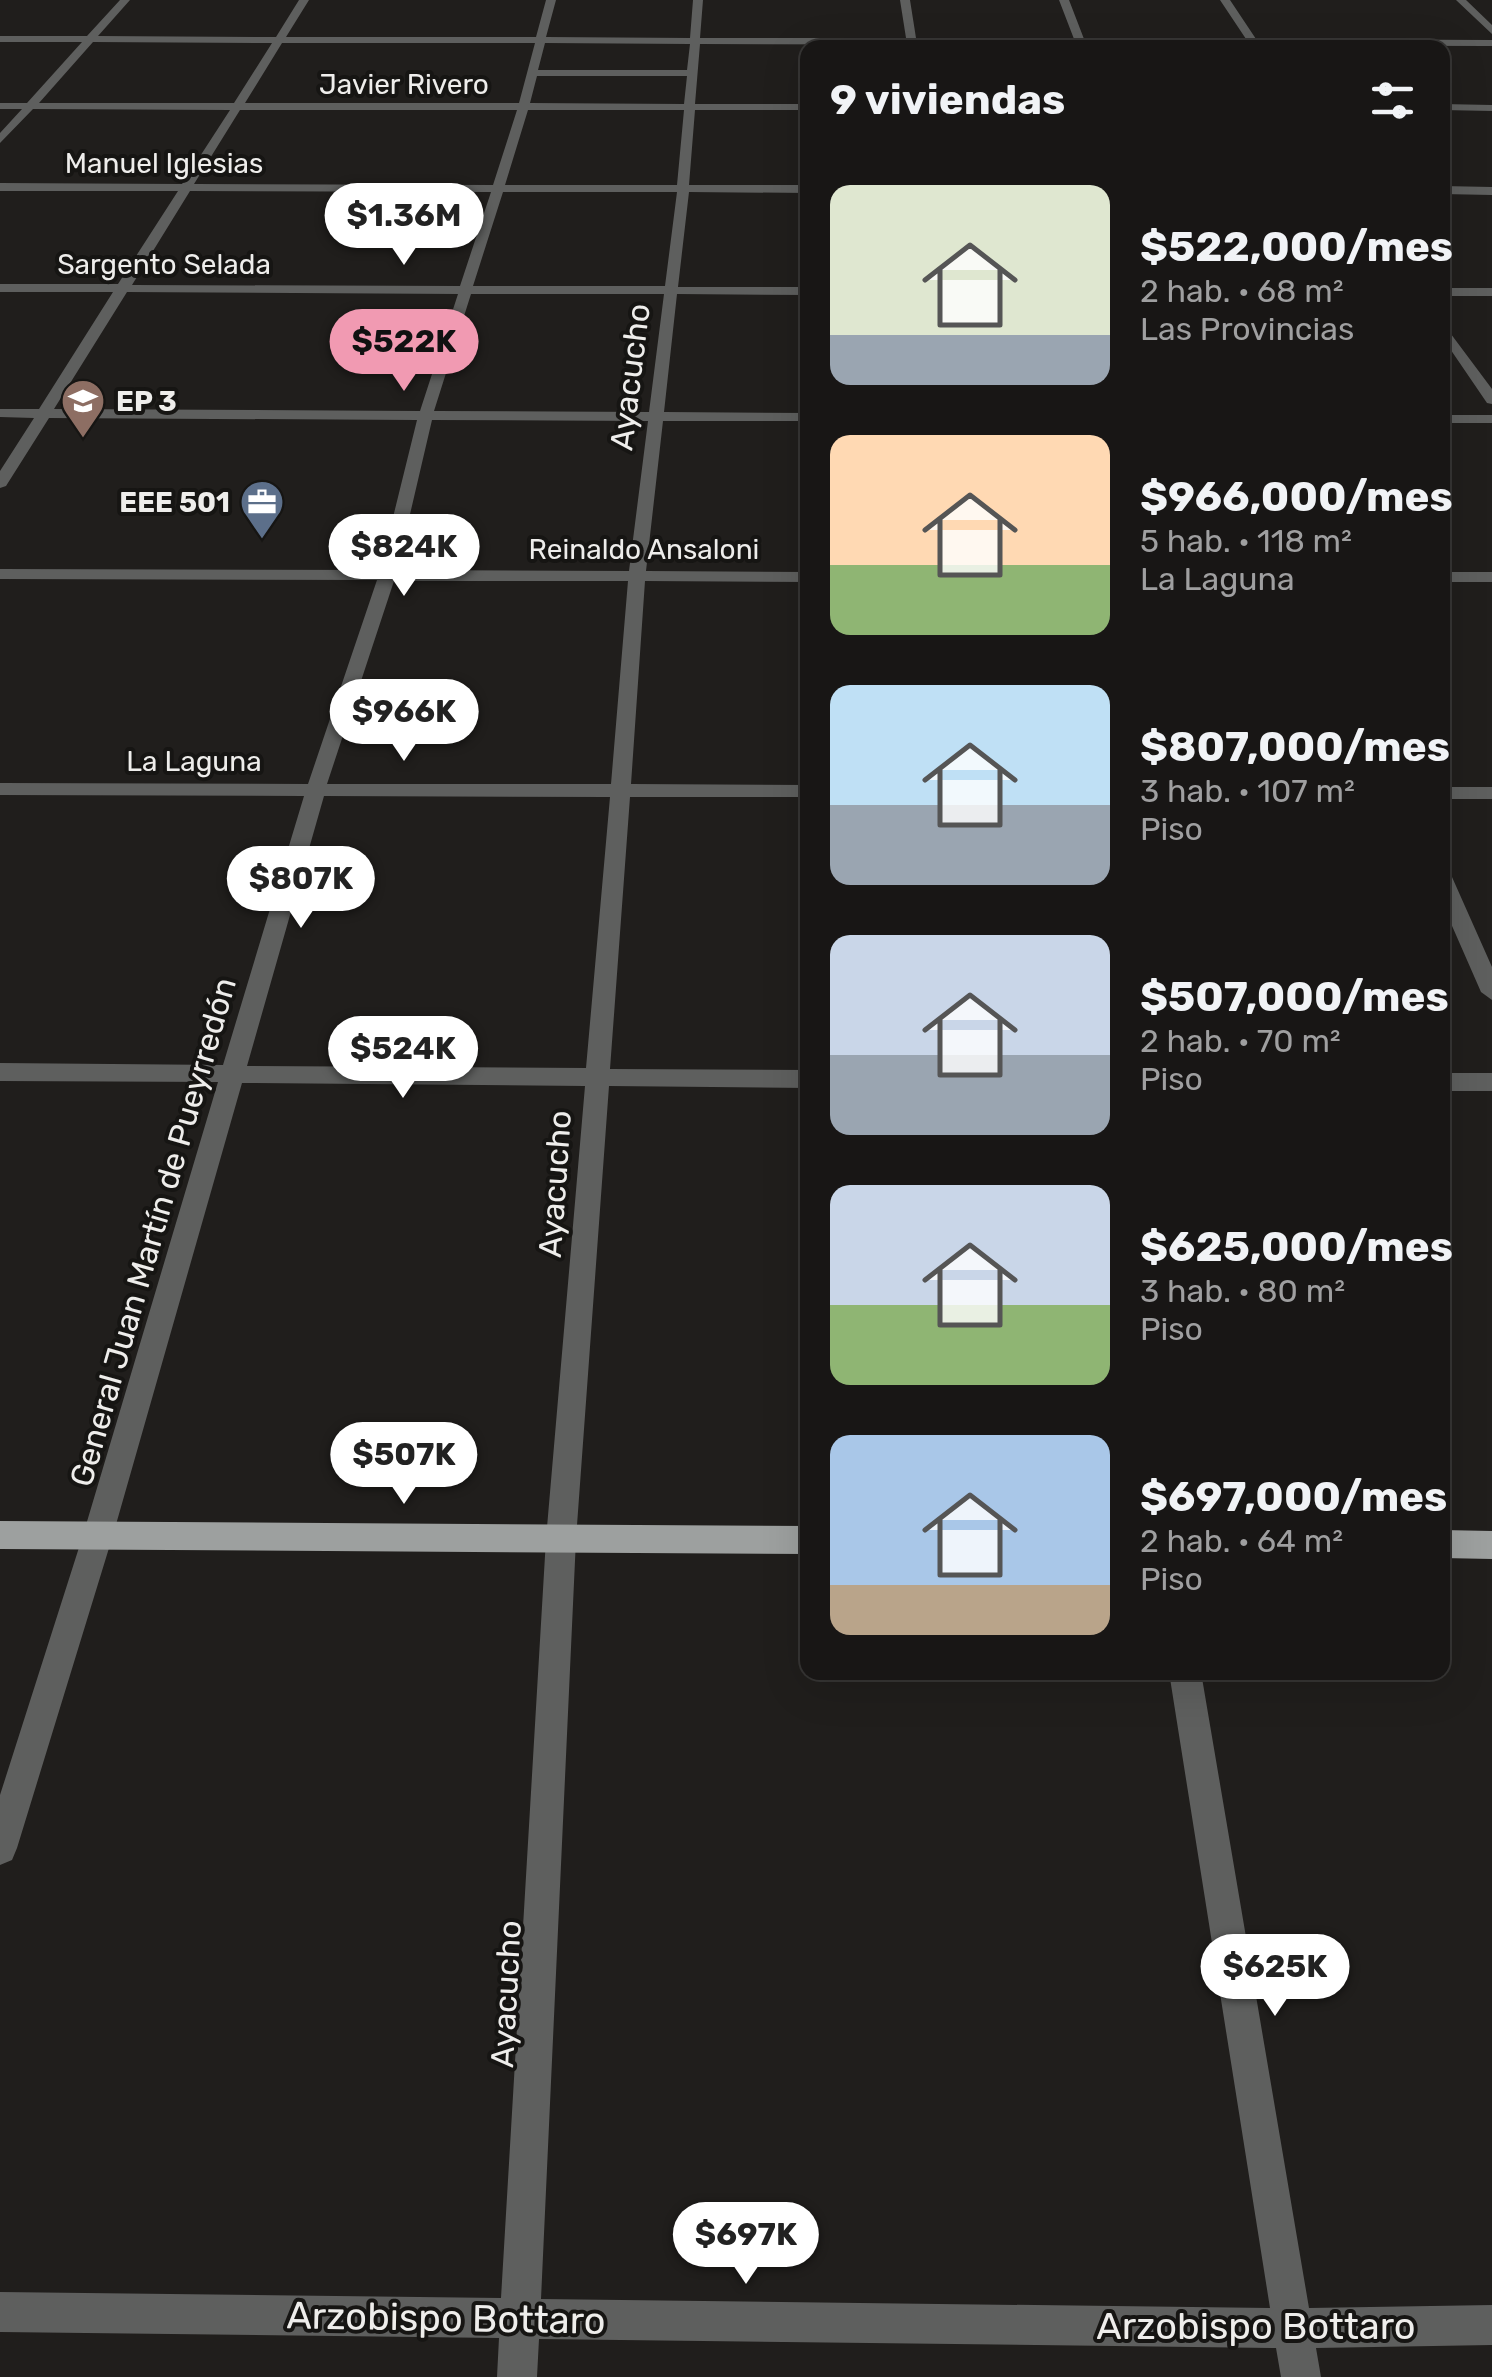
<!DOCTYPE html>
<html lang="es">
<head>
<meta charset="utf-8">
<style>
  :root { --surface:#181615; --page:#211f1e; --text:#f1f3f6; --muted:#9f9fa0; --line:#363534; --accent:#f19ab2 }
  body { margin:0; font-family:Rubik,sans-serif; background:var(--page); color:var(--text); height:100vh; display:flex; flex-direction:column; font-size:38px; white-space:nowrap }
  * { box-sizing:border-box; margin:0 }
  p { font-size:32px; color:var(--muted) }
  .icon { flex:none; width:55px; height:55px; fill:none; stroke:currentColor; stroke-width:2; stroke-linecap:round; stroke-linejoin:round }
  .map { position:relative; flex:1; overflow:hidden }
  .sheet { position:absolute; left:800px; top:40px; width:650px; height:1640px; display:flex; flex-direction:column; background:var(--surface); border-radius:20px; box-shadow:0 10px 40px #0002,0 0 0 2px var(--line) }
  .sheet>* { flex:none }
  .price { position:absolute; translate:-50% -85px; padding:0 22px; border-radius:35px; background:#fff; color:#222; font-size:32px; line-height:65px; filter:drop-shadow(0 2px 5px #0008) }
  .price::after { content:''; position:absolute; left:50%; top:60px; width:30px; height:22px; margin-left:-15px; background:inherit; clip-path:polygon(0 0,100% 0,50% 100%) }
  .price.current { background:var(--accent); color:#111 }
  ul { padding:0; list-style:none }
  li { display:flex; align-items:center; gap:30px; height:250px; padding:0 30px }
  li span { display:grid; place-items:center; flex:none; width:280px; height:200px; border-radius:20px; color:#555 }
  li>.icon { margin-inline-start:auto }
  span .icon { width:120px; height:120px; fill:#fffc; stroke-width:1 }
  li b { font-size:42px }
  h2 { display:flex; justify-content:space-between; align-items:center; height:120px; padding:0 30px; font-size:42px }
  .map>svg:first-child { display:block }
</style>
</head>
<body>
<div class="map">
<svg width="1492" height="2377" viewBox="0 0 1492 2377">
  <rect width="100%" height="100%" fill="#201e1c"/>
  <g fill="none" stroke-linecap="round" stroke-linejoin="round">
    <path fill="#5e5f5e" fill-rule="evenodd" d="M120 0H130L98 36 276 37 299 0H309L286 37H536L546 0H556L546 37 690 38 693 0H703L700 38H906L900 0H910L916 38 1074 39 1059 0H1069L1084 39H1246L1220 0H1230L1256 39 1492 40V46L700 44 695 104H808V110H695L689 185H808V193L689 192 678 287H808V295L677 294 664 412 808 413V421H663L646 571 808 572V582L645 581 631 784 808 785V797H630L610 1069 808 1070V1088L609 1086 576 1539 541 2299 1270 2308 1169 1672H1201L1309 2308 1492 2305V2345L1316 2348 1321 2377H1281L1276 2348 539 2339 537 2377H497L499 2338 0 2332V2292L501 2298 546 1539 585 1086 242 1083 113 1535 17 1848 12 1860 0 1865V1795L83 1535 218 1082 0 1081V1063L223 1065 304 796 0 795V783L308 784 377 580 0 579V569L380 570 417 420 49 418 6 486 0 488V471L34 418 0 417V409H39L113 292H0V284H118L178 191H0V183L182 184 230 110 33 109 0 143V133L22 109H0V103H27L82 42H0V36H87ZM93 42 272 43 234 103H39ZM282 43H535L519 103H245ZM545 43 690 44 687 70H538ZM537 76H687L684 104 530 103ZM240 110H517L493 185 194 184ZM528 110H684L677 185H505ZM190 191 491 192 460 286 132 285ZM503 192H677L665 286H473ZM127 292 458 294 420 411 54 409ZM471 294H664L649 412 434 411ZM432 420 648 421 629 571 397 570ZM394 581H628L611 784H327ZM324 796 610 797 586 1068 247 1066Z
      M1456 0H1466L1492 25V34Z
      M1442 104 1492 105V111L1442 110Z
      M1442 186 1492 187V195L1442 194Z
      M1442 288H1492V296H1442Z
      M1442 322 1492 389V404L1487 403 1442 337Z
      M1442 415H1492V423H1442Z
      M1442 572H1492V582H1442Z
      M1442 787H1492V799H1442Z
      M1442 870 1452 877 1492 967V1000L1481 992 1442 903Z
      M1442 1073H1492V1091H1442Z"/>
    <path fill="#9da09f" fill-rule="evenodd" d="M0 1521 808 1526V1554L0 1549Z
      M1442 1530 1492 1531V1559L1442 1558Z"/>
  </g>
  <defs>
    <symbol id="school-pin" viewBox="-11 -11 22 30"><path d="M0 17L-7.5 6A9.5 9.5 0 1 1 7.5 6Z" fill="#8d6e63" stroke="#161513"/><path d="M0-5L7-2L0 1L-7-2ZM-4 1L0 2.5L4 1V4Q0 6-4 4Z" fill="#fff"/></symbol>
    <symbol id="office-pin" viewBox="-11 -11 22 30"><path d="M0 17L-7.5 6A9.5 9.5 0 1 1 7.5 6Z" fill="#5c6f8a" stroke="#161513"/><path d="M-6-3h4V-5.5h4V-3h4V5H-6ZM-1-4.5V-3h2v-1.5ZM-6 0V1H6V0Z" fill="#fff"/></symbol>
  </defs>
  <g fill-rule="evenodd">
    <use href="#school-pin" x="58" y="376" width="50" height="68"/>
    <use href="#office-pin" x="237" y="477" width="50" height="68"/>
  </g>
  <g text-anchor="middle" dominant-baseline="central" stroke-width="8" stroke-linejoin="round" paint-order="stroke">
    <g font-size="28" fill="#eeedeb" stroke="#161513">
      <text x="404" y="84">Javier Rivero</text>
      <text x="164" y="163">Manuel Iglesias</text>
      <text x="164" y="264">Sargento Selada</text>
      <text x="644" y="549">Reinaldo Ansaloni</text>
      <text x="194" y="761">La Laguna</text>
    </g>
    <g font-size="28" font-weight="bold" fill="#eeedeb" stroke="#161513" text-anchor="start">
      <text x="116" y="401">EP 3</text>
      <text x="230" y="502" text-anchor="end">EEE 501</text>
    </g>
    <g font-size="32" fill="#eeedeb" stroke="#161513">
      <text transform="translate(630 377) rotate(-83)">Ayacucho</text>
      <text transform="translate(555 1184) rotate(-86)">Ayacucho</text>
      <text transform="translate(153 1232) rotate(-74)">General Juan Martín de Pueyrredón</text>
      <text transform="translate(506 1994) rotate(-87)">Ayacucho</text>
    </g>
    <g font-size="38" fill="#eeedeb" stroke="#161513">
      <text transform="translate(446 2318) rotate(1)">Arzobispo Bottaro</text>
      <text x="1256" y="2326">Arzobispo Bottaro</text>
    </g>
  </g>
</svg>
<b class="price" style="left:404px;top:268px">$1.36M</b>
<b class="price current" style="left:404px;top:394px">$522K</b>
<b class="price" style="left:404px;top:599px">$824K</b>
<b class="price" style="left:404px;top:764px">$966K</b>
<b class="price" style="left:301px;top:931px">$807K</b>
<b class="price" style="left:403px;top:1101px">$524K</b>
<b class="price" style="left:404px;top:1507px">$507K</b>
<b class="price" style="left:1275px;top:2019px">$625K</b>
<b class="price" style="left:746px;top:2287px">$697K</b>
<section class="sheet">
<h2>9 viviendas<svg class="icon" aria-label="filters" viewBox="0 0 24 24"><path d="M4 7h16M4 17h16"/><circle cx="9" cy="7" r="2"/><circle cx="15" cy="17" r="2"/></svg></h2>
<ul>
<li><span style="background:linear-gradient(#dfe7d0 75%,#9aa5b1 0)"><svg class="icon" aria-label="home" viewBox="0 0 24 24"><path d="M3 11l9-7 9 7M6 9v11h12V9"/></svg></span><div><b>$522,000/mes</b><p>2 hab. · 68 m²</p><p>Las Provincias</p></div></li>
<li><span style="background:linear-gradient(#ffd9b3 65%,#8fb573 0)"><svg class="icon" aria-label="home" viewBox="0 0 24 24"><path d="M3 11l9-7 9 7M6 9v11h12V9"/></svg></span><div><b>$966,000/mes</b><p>5 hab. · 118 m²</p><p>La Laguna</p></div></li>
<li><span style="background:linear-gradient(#bfe0f5 60%,#9aa5b1 0)"><svg class="icon" aria-label="home" viewBox="0 0 24 24"><path d="M3 11l9-7 9 7M6 9v11h12V9"/></svg></span><div><b>$807,000/mes</b><p>3 hab. · 107 m²</p><p>Piso</p></div></li>
<li><span style="background:linear-gradient(#c9d6e8 60%,#9aa5b1 0)"><svg class="icon" aria-label="home" viewBox="0 0 24 24"><path d="M3 11l9-7 9 7M6 9v11h12V9"/></svg></span><div><b>$507,000/mes</b><p>2 hab. · 70 m²</p><p>Piso</p></div></li>
<li><span style="background:linear-gradient(#c9d6e8 60%,#8fb573 0)"><svg class="icon" aria-label="home" viewBox="0 0 24 24"><path d="M3 11l9-7 9 7M6 9v11h12V9"/></svg></span><div><b>$625,000/mes</b><p>3 hab. · 80 m²</p><p>Piso</p></div></li>
<li><span style="background:linear-gradient(#a9c7e8 75%,#b9a48a 0)"><svg class="icon" aria-label="home" viewBox="0 0 24 24"><path d="M3 11l9-7 9 7M6 9v11h12V9"/></svg></span><div><b>$697,000/mes</b><p>2 hab. · 64 m²</p><p>Piso</p></div></li>
</ul>
</section>
</div>
</body>
</html>
